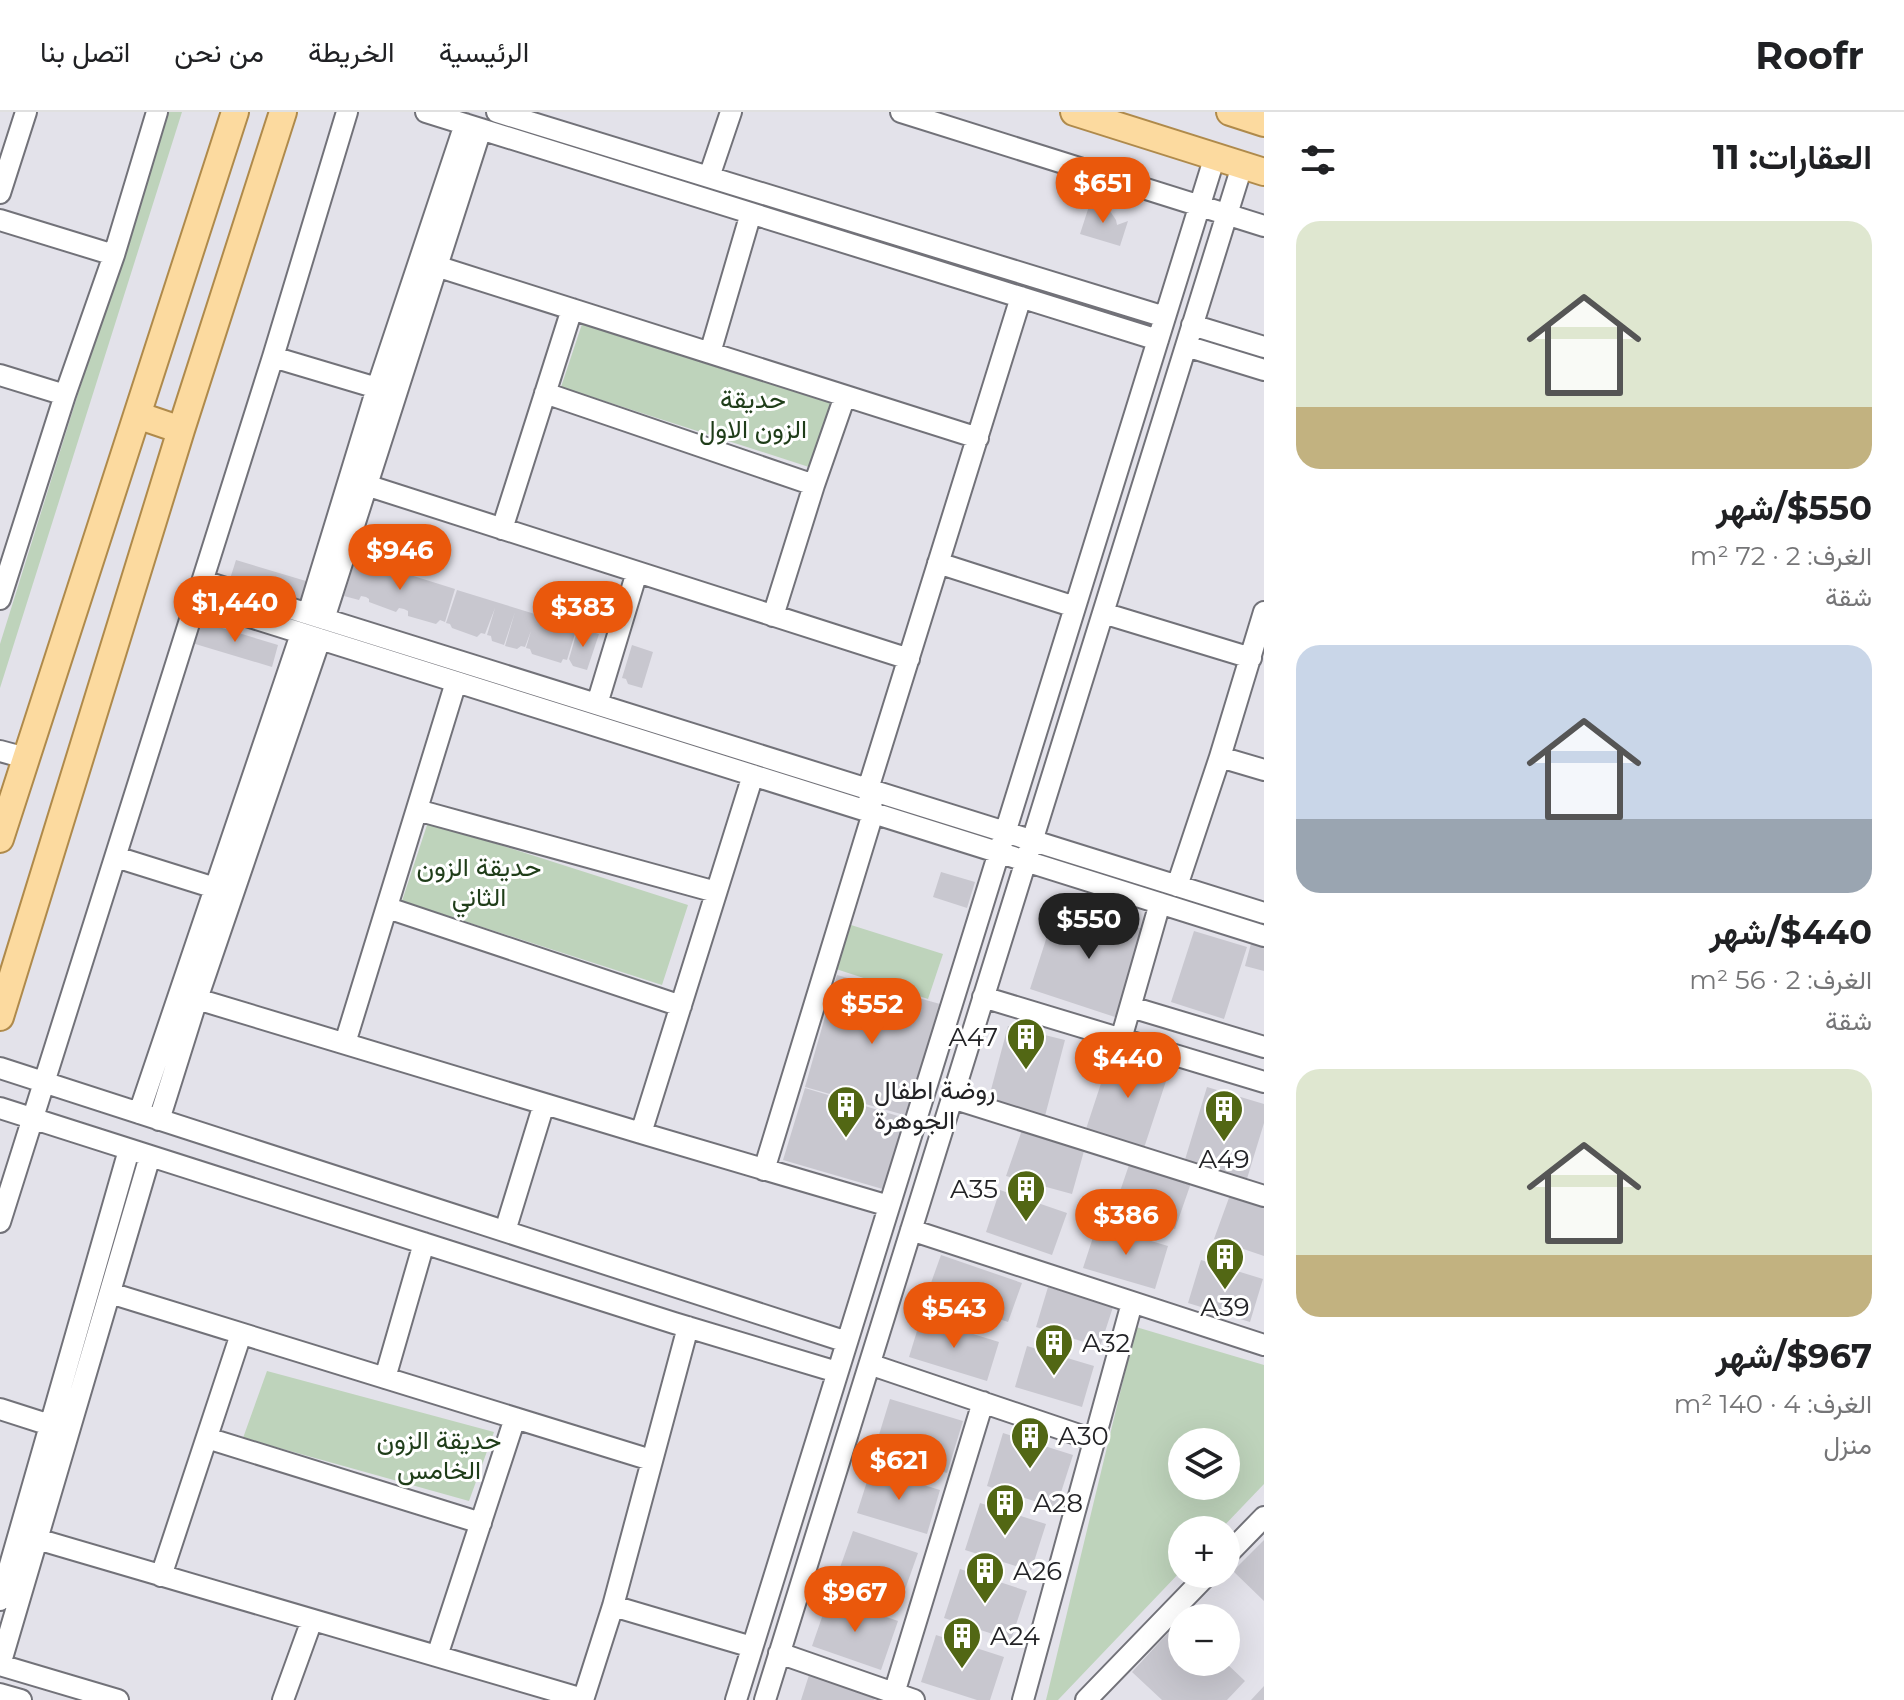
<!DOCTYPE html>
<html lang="ar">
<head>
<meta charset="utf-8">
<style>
  :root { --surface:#fff; --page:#f2f2f2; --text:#202124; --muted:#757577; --line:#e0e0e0; --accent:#ea580c }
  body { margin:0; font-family:Montserrat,Vazirmatn,sans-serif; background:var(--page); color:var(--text); direction:rtl; height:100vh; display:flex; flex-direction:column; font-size:30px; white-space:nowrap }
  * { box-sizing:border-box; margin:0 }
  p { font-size:26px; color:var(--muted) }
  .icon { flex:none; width:44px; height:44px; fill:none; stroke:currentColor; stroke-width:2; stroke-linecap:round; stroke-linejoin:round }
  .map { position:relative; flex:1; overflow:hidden; direction:ltr }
  .drawer { display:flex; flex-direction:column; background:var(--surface); width:640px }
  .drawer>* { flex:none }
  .buttons { position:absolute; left:1168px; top:1316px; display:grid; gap:16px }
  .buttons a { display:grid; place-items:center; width:72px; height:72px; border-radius:50%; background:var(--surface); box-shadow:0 8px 32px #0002; font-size:40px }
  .price { position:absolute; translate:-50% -68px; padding:0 18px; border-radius:28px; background:var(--accent); color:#fff; font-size:26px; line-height:52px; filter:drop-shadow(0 2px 4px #0008) }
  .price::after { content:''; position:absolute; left:50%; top:48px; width:24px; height:18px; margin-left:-12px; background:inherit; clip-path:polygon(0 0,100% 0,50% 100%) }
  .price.current { background:#222; color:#fff }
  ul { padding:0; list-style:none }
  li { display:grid; align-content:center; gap:16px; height:424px; padding:0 32px }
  li span { display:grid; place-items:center; height:248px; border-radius:24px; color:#555 }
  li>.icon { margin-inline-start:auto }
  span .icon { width:144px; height:144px; fill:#fffc; stroke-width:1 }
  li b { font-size:34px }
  h2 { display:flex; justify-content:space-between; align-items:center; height:96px; padding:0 32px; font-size:34px }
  header { display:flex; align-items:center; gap:48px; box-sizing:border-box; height:112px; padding:0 40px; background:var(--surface); border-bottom:2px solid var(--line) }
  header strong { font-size:38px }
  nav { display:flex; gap:44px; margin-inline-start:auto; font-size:28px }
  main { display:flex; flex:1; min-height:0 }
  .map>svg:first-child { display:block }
</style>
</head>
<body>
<header>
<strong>Roofr</strong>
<nav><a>الرئيسية</a><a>الخريطة</a><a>من نحن</a><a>اتصل بنا</a></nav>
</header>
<main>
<section class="drawer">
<h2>العقارات: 11<svg class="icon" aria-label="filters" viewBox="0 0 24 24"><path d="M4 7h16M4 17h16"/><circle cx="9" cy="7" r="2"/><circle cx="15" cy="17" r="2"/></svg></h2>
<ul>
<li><span style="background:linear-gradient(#dfe7d0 75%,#c2b280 0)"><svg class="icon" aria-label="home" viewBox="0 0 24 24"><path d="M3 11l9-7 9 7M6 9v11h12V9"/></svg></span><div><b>$550/شهر</b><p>الغرف: 2 · 72 m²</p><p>شقة</p></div></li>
<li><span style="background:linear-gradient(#c9d6e8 70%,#9aa5b1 0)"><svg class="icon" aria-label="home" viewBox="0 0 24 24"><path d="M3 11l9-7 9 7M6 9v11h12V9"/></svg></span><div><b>$440/شهر</b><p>الغرف: 2 · 56 m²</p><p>شقة</p></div></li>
<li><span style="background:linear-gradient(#dfe7d0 75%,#c2b280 0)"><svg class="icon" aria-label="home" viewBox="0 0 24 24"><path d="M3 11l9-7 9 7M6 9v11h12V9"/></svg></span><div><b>$967/شهر</b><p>الغرف: 4 · 140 m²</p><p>منزل</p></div></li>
</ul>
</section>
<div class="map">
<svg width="1264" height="1588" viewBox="0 0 1264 1588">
  <rect width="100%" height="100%" fill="#e3e2ea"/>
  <path fill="#bed3bb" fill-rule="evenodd" d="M166 0H182L0 576V532Z
    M582 212 833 292 812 356 561 275Z
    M428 710 688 793 662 873 402 789Z
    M851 813 943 842 928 887 836 857Z
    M1136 1215 1264 1253V1372L1220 1418H1182V1458L1058 1588H1046ZM1182 1330H1226V1374H1182Z
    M267 1259 494 1320 469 1389 243 1326Z"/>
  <path fill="#c8c7cf" d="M1091 88 1101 91 1103 97 1108 96 1116 108 1117 113 1128 109 1120 134 1080 122Z
    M356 446 455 477 445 510 440 508 436 512 408 504V499L404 497 399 496 396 500 369 490V487L366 485 361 484 359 488 344 484Z
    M236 448 316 472 309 494 229 470Z
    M457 478 577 515 567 548 563 547 561 551 532 542 530 537 526 536 531 519 525 535 521 534 517 537 505 534 515 500 504 533 492 529 491 524 487 523 495 496 485 522 481 521 477 525 452 516 450 512 446 511Z
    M199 509 278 533 272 555 192 531Z
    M578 516 599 522 587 558 573 554 569 547Z
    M632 533 653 540 642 576 628 572 626 567 622 566Z
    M941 760 975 770 967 796 933 785Z
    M1063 793H1069L1077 800 1078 798 1147 818 1121 907 1030 877 1051 812 1053 813 1051 804 1053 800 1057 795Z
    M1194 819 1247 835 1224 907 1171 890Z
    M1252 828 1264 831V859L1245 854Z
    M837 863 940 892 908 1004 805 975Z
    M1008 914 1065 928 1045 1004 988 989Z
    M1111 941 1169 960 1144 1036 1086 1017Z
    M1207 975 1264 992V1011L1246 1070 1184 1051Z
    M805 976 908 1007 886 1078 783 1048Z
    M1022 1018 1084 1039 1072 1082 1006 1064Z
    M1130 1050 1191 1071 1175 1117 1114 1097Z
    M1000 1078 1067 1101 1052 1143 986 1120Z
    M1230 1083 1264 1095V1144L1214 1127Z
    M1097 1113 1168 1134 1155 1177 1083 1156Z
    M941 1143 1022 1171 1008 1210 927 1182Z
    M1201 1148 1263 1167 1250 1210 1188 1191Z
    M1048 1175 1113 1195 1100 1235 1036 1215Z
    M921 1206 999 1230 987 1269 909 1245Z
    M1027 1234 1094 1254 1082 1295 1015 1275Z
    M890 1287 963 1309 947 1361 874 1339Z
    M1003 1321 1073 1343 1056 1396 987 1374Z
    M871 1357 940 1378 927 1422 857 1401Z
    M980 1391 1046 1412 1031 1459 965 1438Z
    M853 1419 918 1441 902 1486 837 1464Z
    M1264 1428V1489L1233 1459Z
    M960 1457 1027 1479 1011 1528 944 1506Z
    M829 1485 898 1509 881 1558 812 1534Z
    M1180 1508 1182 1510V1550H1225L1245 1569 1227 1588H1162L1132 1560Z
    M936 1523 1004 1545 990 1588H977L921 1570Z
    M809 1563 876 1585 874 1588H801Z
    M1264 1574V1588H1251Z"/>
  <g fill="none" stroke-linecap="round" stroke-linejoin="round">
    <defs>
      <path id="minor" d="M426 0 1158 228
        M497 0 1165 205
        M901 0 1264 114
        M709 65 731 0
        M0 81 26 0
        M0 108 114 143
        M436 154 978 326
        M1192 213 1264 235
        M1186 234 1264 258
        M710 241 751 101
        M273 245 377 276
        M0 263 65 283
        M545 281 814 373
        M366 373 909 547
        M502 417 572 197
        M938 451 1075 495
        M203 469 1264 801
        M0 487 65 283 114 143 157 0
        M196 488 1264 824
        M1103 501 1251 546
        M308 502 377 276 465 12
        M773 504 814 373 845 284
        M324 507 481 17
        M597 592 637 460
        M0 639 26 646
        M1220 645 1264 658
        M417 698 716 780
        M116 745 215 776
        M1177 774 1220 645 1264 500
        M388 796 681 894
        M983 885 1264 970
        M197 887 641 1021 889 1094
        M1131 895 1264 935
        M1121 927 1160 791
        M345 931 456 570
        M0 956 847 1230
        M952 986 1264 1084
        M0 996 674 1211 837 1260
        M139 1001 301 522
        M159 1008 197 887 320 527
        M641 1021 753 663
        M764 1058 873 701 868 677 1021 185
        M0 1110 273 245 347 0
        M911 1118 1264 1233
        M505 1119 544 992
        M110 1181 651 1348
        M872 1253 1094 1328
        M385 1266 424 1131
        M0 1297 50 1313
        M207 1326 481 1411
        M37 1427 583 1587
        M1226 1444 1264 1405
        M161 1464 241 1222
        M0 1488 129 1038
        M613 1494 752 1535
        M779 1541 914 1588
        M437 1544 515 1306
        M0 1553 150 1044
        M0 1553 118 1588
        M0 1582 21 1588
        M283 1588 312 1508
        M583 1588 613 1494 688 1215
        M736 1588 1215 44
        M765 1588 1242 54
        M892 1588 983 1290
        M1023 1588 1132 1191
        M1086 1588 1208 1462"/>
      <path id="major" d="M1074 0 1264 60
        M1230 0 1264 11
        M137 303 181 318
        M0 727 235 0
        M0 905 181 318 283 0"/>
    </defs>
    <use href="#minor" stroke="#727279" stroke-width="24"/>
    <use href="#major" stroke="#af8a4b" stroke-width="30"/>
    <use href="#minor" stroke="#fff" stroke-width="20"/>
    <use href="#major" stroke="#fcda9f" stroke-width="26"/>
  </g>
  <defs>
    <symbol id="building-pin" viewBox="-11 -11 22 30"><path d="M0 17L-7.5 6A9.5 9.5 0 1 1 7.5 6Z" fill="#526714" stroke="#fff"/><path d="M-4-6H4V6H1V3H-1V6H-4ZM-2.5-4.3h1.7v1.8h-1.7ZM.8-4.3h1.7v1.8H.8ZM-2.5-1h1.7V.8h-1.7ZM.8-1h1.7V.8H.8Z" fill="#fff"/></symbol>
  </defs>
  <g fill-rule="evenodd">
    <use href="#building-pin" x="1004" y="903" width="44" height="60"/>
    <use href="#building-pin" x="824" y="971" width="44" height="60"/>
    <use href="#building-pin" x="1202" y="975" width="44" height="60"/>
    <use href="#building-pin" x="1004" y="1055" width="44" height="60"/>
    <use href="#building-pin" x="1203" y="1123" width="44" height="60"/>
    <use href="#building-pin" x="1032" y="1209" width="44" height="60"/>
    <use href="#building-pin" x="1008" y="1302" width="44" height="60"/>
    <use href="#building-pin" x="983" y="1369" width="44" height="60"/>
    <use href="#building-pin" x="963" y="1437" width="44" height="60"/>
    <use href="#building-pin" x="940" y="1502" width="44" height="60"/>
  </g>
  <g text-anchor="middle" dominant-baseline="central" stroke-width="6" stroke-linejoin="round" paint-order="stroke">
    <g font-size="26" fill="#1f3d19" stroke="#fff">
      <text x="753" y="287">حديقة<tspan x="753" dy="30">الزون الاول</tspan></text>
      <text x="479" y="755">حديقة الزون<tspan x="479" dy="30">الثاني</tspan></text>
      <text x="439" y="1328">حديقة الزون<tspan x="439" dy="30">الخامس</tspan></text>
    </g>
    <g font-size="26" fill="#232326" stroke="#fff" text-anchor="start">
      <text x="998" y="925" text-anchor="end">A47</text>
      <text x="874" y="978">روضة اطفال<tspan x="874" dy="30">الجوهرة</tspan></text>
      <text x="1224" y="1047" text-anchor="middle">A49</text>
      <text x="998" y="1077" text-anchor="end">A35</text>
      <text x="1225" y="1195" text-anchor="middle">A39</text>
      <text x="1082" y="1231">A32</text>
      <text x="1058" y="1324">A30</text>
      <text x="1033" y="1391">A28</text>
      <text x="1013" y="1459">A26</text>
      <text x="990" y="1524">A24</text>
    </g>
  </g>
</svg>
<div class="buttons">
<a><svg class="icon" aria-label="layers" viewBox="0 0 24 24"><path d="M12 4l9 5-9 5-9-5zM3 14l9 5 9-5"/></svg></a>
<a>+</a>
<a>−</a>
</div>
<b class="price" style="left:1103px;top:113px">$651</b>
<b class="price" style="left:400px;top:480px">$946</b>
<b class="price" style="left:235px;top:532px">$1,440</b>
<b class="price" style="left:583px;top:537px">$383</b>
<b class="price current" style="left:1089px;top:849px">$550</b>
<b class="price" style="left:872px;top:934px">$552</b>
<b class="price" style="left:1128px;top:988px">$440</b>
<b class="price" style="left:1126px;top:1145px">$386</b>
<b class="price" style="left:954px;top:1238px">$543</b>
<b class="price" style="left:899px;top:1390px">$621</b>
<b class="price" style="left:855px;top:1522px">$967</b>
</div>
</main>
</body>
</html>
